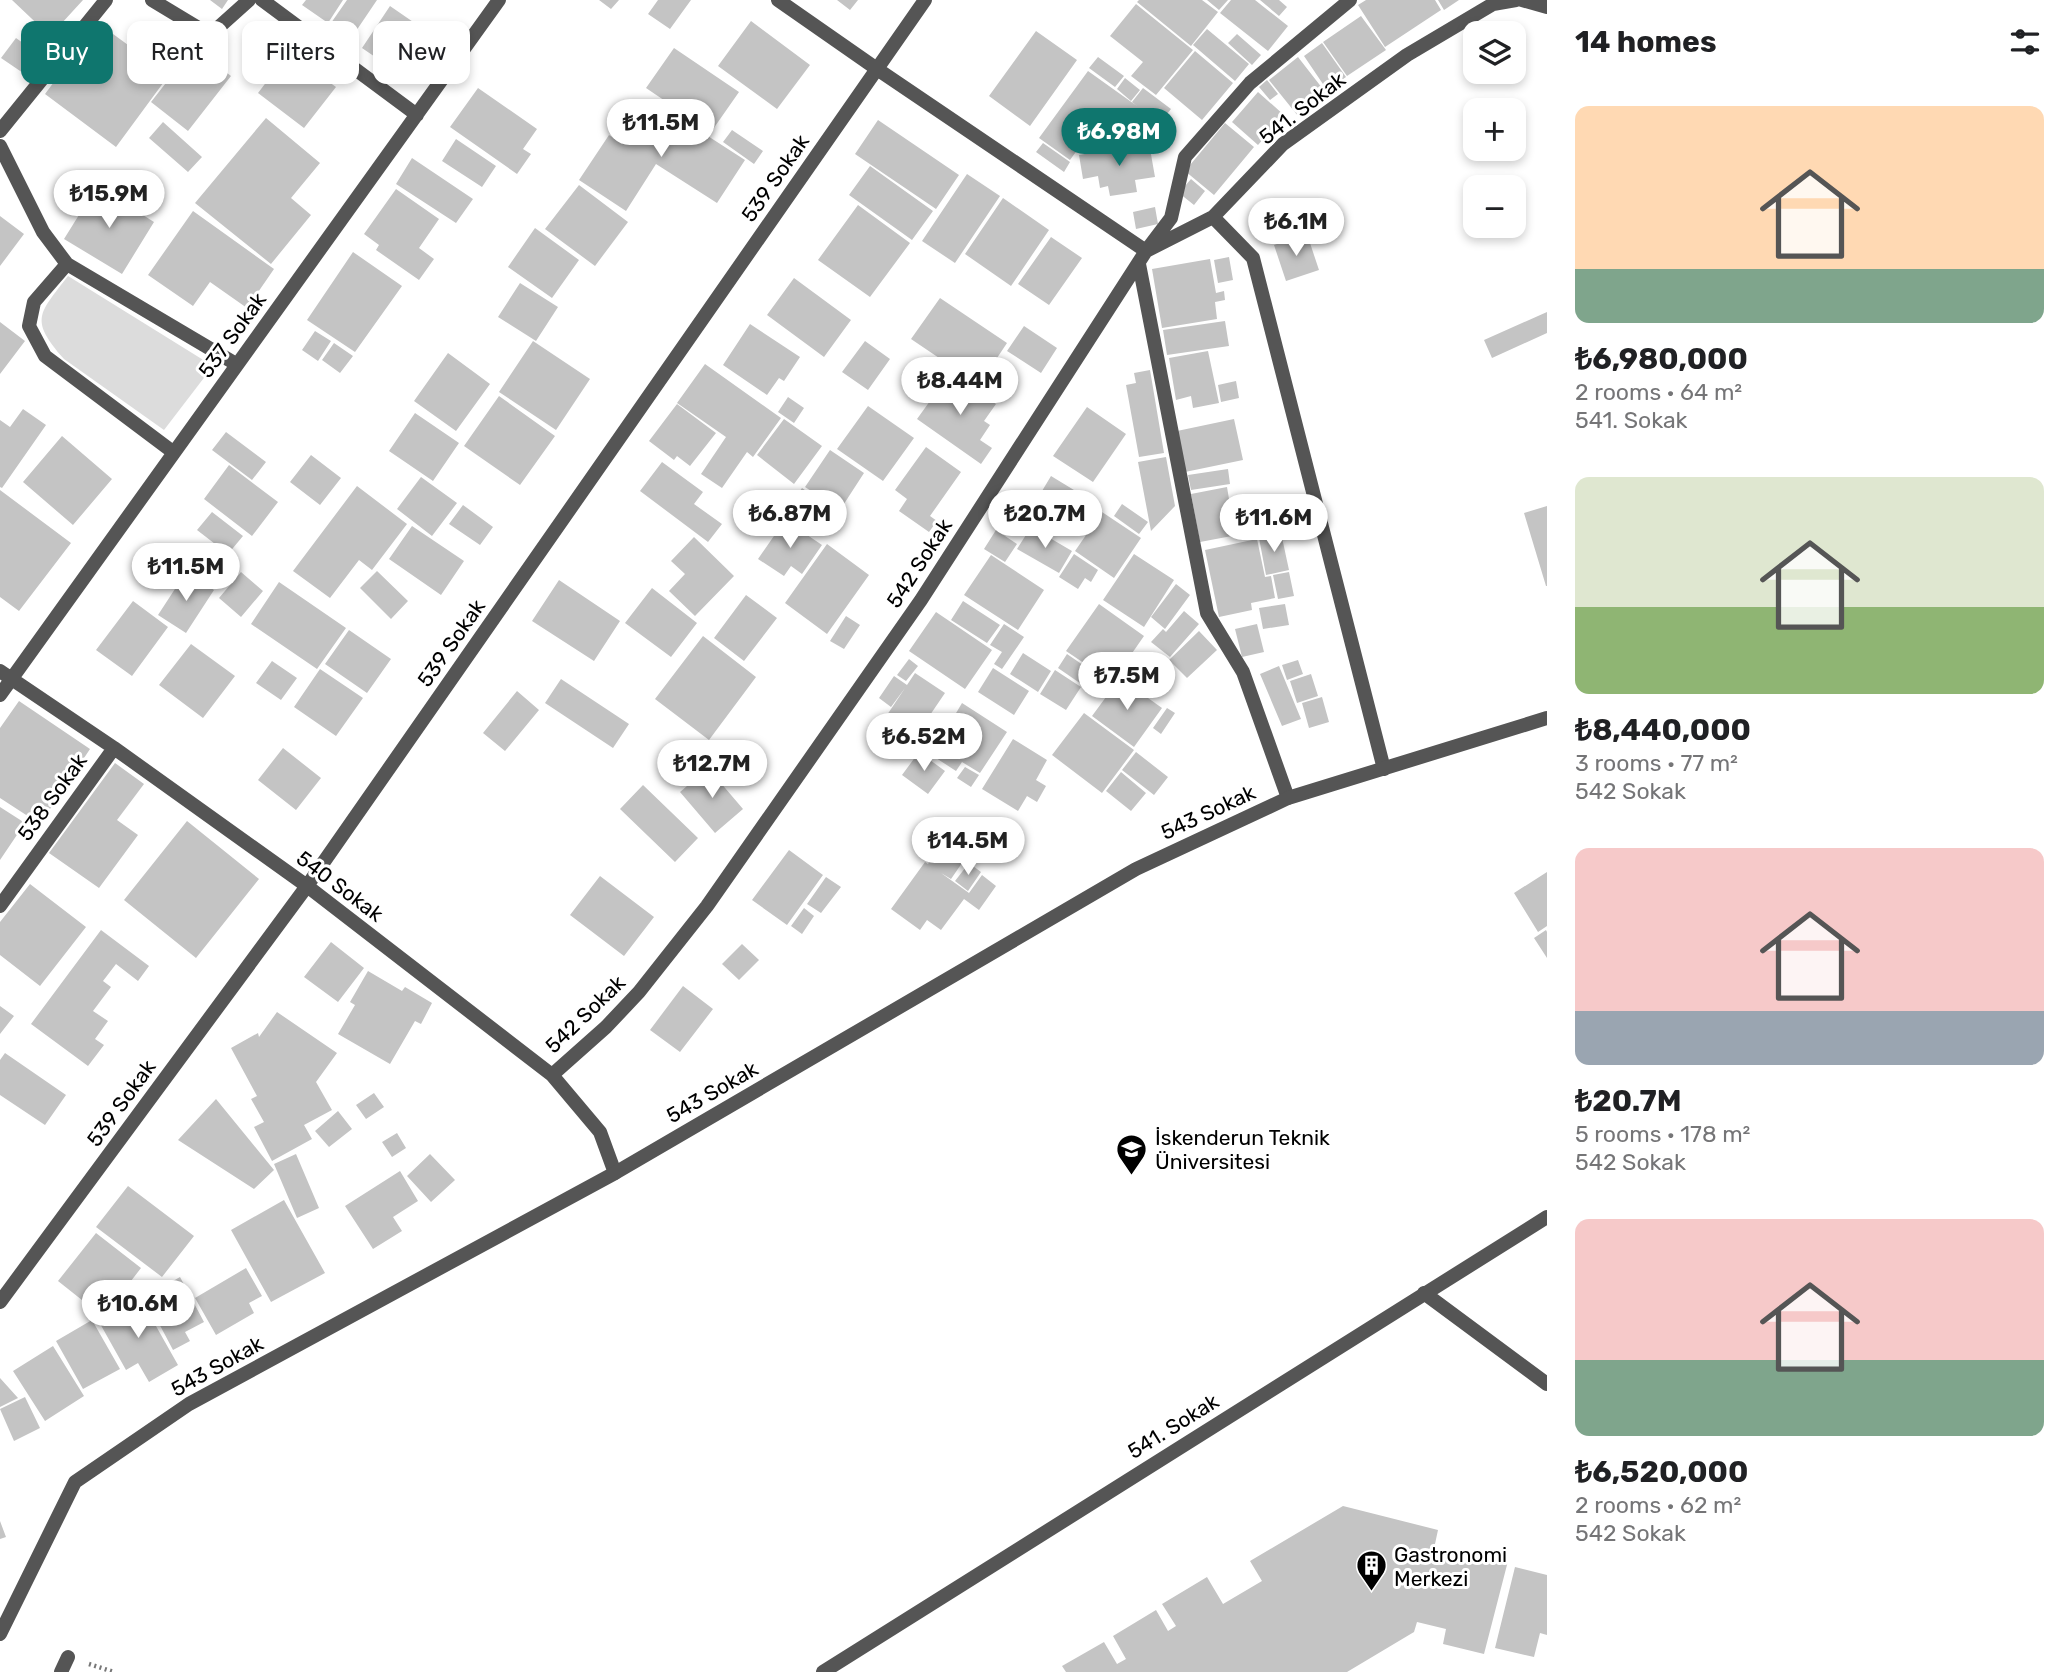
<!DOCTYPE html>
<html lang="en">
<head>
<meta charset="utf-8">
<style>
  :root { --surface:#fff; --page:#f2f2f2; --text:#202124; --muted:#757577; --accent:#0f766e }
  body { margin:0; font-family:Rubik,sans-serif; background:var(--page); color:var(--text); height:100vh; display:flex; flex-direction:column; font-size:26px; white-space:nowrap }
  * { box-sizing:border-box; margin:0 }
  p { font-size:23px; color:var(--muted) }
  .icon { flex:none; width:38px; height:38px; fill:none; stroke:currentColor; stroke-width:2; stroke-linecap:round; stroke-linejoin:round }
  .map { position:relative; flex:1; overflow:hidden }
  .sheet { display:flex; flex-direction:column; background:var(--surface); width:525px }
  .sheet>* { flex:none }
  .guide { position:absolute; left:21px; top:21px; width:665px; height:63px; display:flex; gap:14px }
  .controls { position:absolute; left:1463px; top:21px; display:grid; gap:14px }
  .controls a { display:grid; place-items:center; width:63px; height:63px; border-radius:14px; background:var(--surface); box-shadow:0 4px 10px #0003; font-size:35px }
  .price { position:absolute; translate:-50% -60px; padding:0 16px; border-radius:24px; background:#fff; color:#222; font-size:23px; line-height:46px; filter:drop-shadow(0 2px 4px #0008) }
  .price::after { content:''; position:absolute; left:50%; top:42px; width:21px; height:16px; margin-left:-10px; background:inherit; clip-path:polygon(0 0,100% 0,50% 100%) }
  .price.current { background:var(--accent); color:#fff }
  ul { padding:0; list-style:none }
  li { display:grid; align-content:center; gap:14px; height:371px; padding:0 28px }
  li span { display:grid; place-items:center; height:217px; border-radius:14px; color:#555 }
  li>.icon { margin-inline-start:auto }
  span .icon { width:126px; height:126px; fill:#fffc; stroke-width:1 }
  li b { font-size:30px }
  h2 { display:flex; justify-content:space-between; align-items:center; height:84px; padding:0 28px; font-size:30px }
  .tag { padding:0 24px; border-radius:14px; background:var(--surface); box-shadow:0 4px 10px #0003; font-size:24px; line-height:63px }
  .tag.current { background:var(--accent); color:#fff }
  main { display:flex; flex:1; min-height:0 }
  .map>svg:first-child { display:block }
</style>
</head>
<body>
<main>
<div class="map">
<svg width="1547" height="1672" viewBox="0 0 1547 1672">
  <rect width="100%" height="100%" fill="#fff"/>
  <path fill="#dcdcdc" d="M68 276 213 366 164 430 64 359C29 319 39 314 68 276Z"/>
  <path fill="#c4c4c4" d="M12 0H83L50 36Z
    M210 0H228L222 9Z
    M306 0H343L328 23 302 5Z
    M347 0H377L352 37 331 23Z
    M599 0H619L611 9Z
    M658 0H691L670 29 648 14Z
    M837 0H858L850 10Z
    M1139 0H1202L1218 12 1191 46 1137 2Z
    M1207 0H1228L1219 10Z
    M1231 0H1255L1288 26 1268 51 1220 13Z
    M1260 0H1279L1287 7 1279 16Z
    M1366 0H1435L1441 10 1385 47 1358 5Z
    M1438 0H1459L1444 10Z
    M1136 4 1193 50 1156 95 1131 76 1143 62 1110 36Z
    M390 6 432 35 403 76 362 48Z
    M1361 16 1386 50 1347 76 1323 42Z
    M751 21 810 65 777 109 718 66Z
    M98 23 169 75 116 147 45 94Z
    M1207 29 1249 64 1235 81 1193 45Z
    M1036 31 1077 60 1030 126 989 96Z
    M1237 34 1261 55 1252 65 1228 43Z
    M16 38 41 56 26 75 1 58Z
    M1322 43 1346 77 1327 90 1304 56Z
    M194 47 231 76 188 131 151 102Z
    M293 47 318 66 314 71 336 87 304 128 258 93Z
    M674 48 739 92 711 132 646 88Z
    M1195 51 1233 83 1202 120 1164 88Z
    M1098 57 1124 76 1115 87 1089 68Z
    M1298 57 1326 93 1298 116 1269 80Z
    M1088 71 1137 106 1132 102 1143 88 1171 109 1152 132 1125 111 1095 152 1083 142 1070 160 1039 138Z
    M1125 78 1140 90 1131 101 1117 89Z
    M1267 80 1278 94 1270 100 1259 87Z
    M478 88 537 129 523 149 531 154 517 174 450 127Z
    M1258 92 1284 115 1258 145 1232 122Z
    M652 100 745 160 717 203 656 164 626 211 579 180 609 135 622 144Z
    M266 118 320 163 291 198 311 215 271 264 195 203Z
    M878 120 959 175 936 209 855 154Z
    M163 122 202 157 188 172 149 138Z
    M1225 123 1254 147 1214 195 1185 171Z
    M732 130 763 151 754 164 723 142Z
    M456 139 496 166 482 187 442 161Z
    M1043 143 1070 162 1064 172 1036 152Z
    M1149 143 1155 177 1135 180 1137 192 1110 196 1108 186 1100 188 1098 176 1083 179 1079 155Z
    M412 158 473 199 456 223 396 184Z
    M870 166 933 211 912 240 849 195Z
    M967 174 1000 196 955 263 922 241Z
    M1191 179 1205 191 1194 205 1179 193Z
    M579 185 628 222 595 266 545 229Z
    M97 186 154 222 122 274 64 239Z
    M396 189 439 219 419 248 434 259 419 280 376 250 379 245 364 234Z
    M1003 198 1049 230 1011 286 965 254Z
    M858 205 910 243 870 297 818 260Z
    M1155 207 1158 224 1136 229 1133 212Z
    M193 211 274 269 247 308 210 282 193 306 148 275Z
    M0 216 24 234 0 266Z
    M535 228 579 260 552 298 508 267Z
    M1307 234 1319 270 1286 281 1274 245Z
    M1051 237 1082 258 1049 305 1018 284Z
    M353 252 402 286 355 352 307 320Z
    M1229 257 1233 280 1218 283 1214 260Z
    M1210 259 1216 293 1224 291 1225 300 1215 302 1217 319 1162 328 1152 269Z
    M794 278 851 320 824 357 767 315Z
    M520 283 558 307 536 341 498 317Z
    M940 298 1007 343 979 385 911 339Z
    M1547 312V333L1492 358 1484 340Z
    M1225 321 1229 346 1167 355 1163 330Z
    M0 322 25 341 0 374Z
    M750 324 800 357 784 381 779 378 767 395 723 365Z
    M1024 326 1057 348 1041 373 1007 351Z
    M315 331 331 341 318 361 302 350Z
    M533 341 590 379 556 430 499 392Z
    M865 341 890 359 868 390 842 372Z
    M334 343 353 356 340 373 322 360Z
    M1208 351 1219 403 1193 408 1191 396 1176 400 1169 358Z
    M448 353 490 384 456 431 414 401Z
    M705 364 781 418 753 457 747 452 722 488 701 474 726 437 677 403Z
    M1150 370 1164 453 1139 457 1126 385 1136 383 1134 373Z
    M951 372 996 404 984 421 990 425 980 440 992 448 981 464 917 419Z
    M1236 381 1239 398 1221 402 1218 385Z
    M499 396 555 436 520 485 464 446Z
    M788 397 804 408 794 423 778 412Z
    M677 404 716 433 690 466 677 456 674 460 649 441Z
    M868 406 914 438 883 481 837 449Z
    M1087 407 1126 434 1093 482 1053 456Z
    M23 409 46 425 2 488 0 487V420L10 427Z
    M415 413 459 443 433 481 389 451Z
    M784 419 822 446 794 484 757 455Z
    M1234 419 1243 460 1185 472 1177 431Z
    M226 432 266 462 252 480 212 450Z
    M62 436 112 479 73 525 23 482Z
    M926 447 961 472 930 516 937 521 929 532 899 511 907 499 895 490Z
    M830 450 864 473 840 510 805 487Z
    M311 455 341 478 320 505 290 482Z
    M1166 457 1175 506 1151 531 1138 462Z
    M662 462 703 492 694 504 722 524 708 542 640 491Z
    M229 465 278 502 252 536 204 499Z
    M1228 469 1230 484 1191 490 1188 475Z
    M1051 476 1092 501 1085 512 1092 516 1081 535 1033 506Z
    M421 477 457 503 432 536 397 509Z
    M357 486 407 524 372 570 359 560 330 598 293 571Z
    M1227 487 1230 505 1247 502 1253 532 1200 542 1191 494Z
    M802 488 831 508 813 535 783 516Z
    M0 490 71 543 19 611 0 597Z
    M1122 504 1148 522 1139 534 1114 516Z
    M463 505 493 527 480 545 449 524Z
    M1547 506V586H1546L1524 513Z
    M212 512 243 536 228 554 197 530Z
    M1102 512 1141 538 1114 578 1075 551Z
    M785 520 822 545 802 574 791 566 784 576 758 559Z
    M412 526 464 561 441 595 389 559Z
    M1031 527 1072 551 1059 573 1017 549Z
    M996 530 1017 544 1005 562 984 549Z
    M1281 533 1289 570 1266 575 1259 538Z
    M694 537 734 576 695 616 669 591 685 574 671 561Z
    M1257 539 1265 577 1271 576 1275 598 1251 603 1252 610 1219 617 1205 550Z
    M827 544 869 575 827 634 785 603Z
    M1074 554 1098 570 1091 582 1085 578 1078 589 1059 577Z
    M1134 554 1174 580 1144 627 1103 600Z
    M991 555 1044 590 1018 630 964 595Z
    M377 571 408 601 391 619 360 588Z
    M186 572 214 590 186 633 158 615Z
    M241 572 263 591 241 617 219 598Z
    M1289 572 1294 596 1278 599 1273 575Z
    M559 580 620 621 594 661 532 621Z
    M279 582 346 628 317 669 251 624Z
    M1176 584 1190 595 1165 629 1151 617Z
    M652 588 697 623 671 657 625 623Z
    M746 595 777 618 744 661 714 638Z
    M133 601 168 627 132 676 96 650Z
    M963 601 1000 625 987 643 951 620Z
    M1099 604 1144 636 1112 682 1066 651Z
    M1285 604 1289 625 1263 629 1259 608Z
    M1184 611 1199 624 1170 657 1151 642 1163 629 1166 632Z
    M936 612 992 650 965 689 909 651Z
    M846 616 860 625 844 649 830 641Z
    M1004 624 1024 637 1002 669 994 664 1002 652 990 645Z
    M1257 624 1264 652 1242 657 1235 629Z
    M349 630 391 659 367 693 325 664Z
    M1199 631 1217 650 1187 678 1169 660Z
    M703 636 756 677 709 740 655 699Z
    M191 644 235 676 203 718 159 685Z
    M1023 653 1051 671 1038 692 1010 674Z
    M1067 654 1096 674 1087 688 1058 668Z
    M909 659 918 666 906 681 897 675Z
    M1298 660 1303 674 1287 680 1282 665Z
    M272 661 297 678 281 700 256 683Z
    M1279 666 1301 719 1282 726 1260 674Z
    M993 668 1029 691 1014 715 978 692Z
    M320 669 363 698 336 736 294 707Z
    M1055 670 1081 687 1066 710 1040 694Z
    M915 673 945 693 913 740 883 721 905 688 891 707 879 698 894 676 907 685Z
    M1311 674 1318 696 1297 703 1290 681Z
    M1120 678 1162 708 1134 747 1092 716Z
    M561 679 629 724 613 748 545 703Z
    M517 691 539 710 505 751 483 733Z
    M1322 697 1329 722 1309 728 1302 703Z
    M19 701 90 749 40 824 0 798V728Z
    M962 703 1007 732 980 773 962 762 956 771 936 758 955 729 949 725Z
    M1167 708 1175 713 1161 734 1153 728Z
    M1084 713 1134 750 1102 793 1052 755Z
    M1013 739 1047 760 1036 780 1046 786 1037 802 1027 796 1018 811 982 789Z
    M283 748 321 778 296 810 258 780Z
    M919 752 945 771 928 794 902 775Z
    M1136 752 1168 777 1154 795 1122 770Z
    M115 763 144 784 117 820 138 835 99 888 49 853Z
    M965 767 979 775 971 787 957 778Z
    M708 768 743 809 715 833 680 792Z
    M1121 772 1146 793 1131 811 1106 791Z
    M643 785 698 838 675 862 620 809Z
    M0 807 25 823 0 860Z
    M959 818 982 834 951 879 941 873 969 893 982 875 996 886 979 910 964 899 941 930 927 920 920 930 891 909 925 862 928 864Z
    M187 821 259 879 196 958 124 900Z
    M789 850 823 875 787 925 752 900Z
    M969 863 981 872 968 891 955 881Z
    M1547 872V926L1538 932 1514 893Z
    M600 876 654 917 624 956 570 915Z
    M826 877 841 887 821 913 807 904Z
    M30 884 86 927 40 986 0 955V922Z
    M804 908 814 916 802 934 791 926Z
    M101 930 149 966 138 981 116 964 103 981 111 987 93 1011 108 1021 95 1039 104 1045 88 1066 31 1024Z
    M1546 930 1547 932V958L1534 938Z
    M331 942 364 968 338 1002 304 977Z
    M742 944 759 960 739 980 722 964Z
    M368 971 402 991 405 987 432 1003 421 1024 415 1021 390 1064 338 1034 355 1005 350 1002Z
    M683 986 713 1009 680 1052 650 1030Z
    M0 1006 14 1016 0 1034Z
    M277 1012 337 1053 316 1082 332 1110 304 1125 312 1139 272 1161 254 1127 264 1122 251 1099 257 1096 231 1048 258 1033 259 1037Z
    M5 1053 66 1095 45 1125 0 1095V1060Z
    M374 1093 384 1107 366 1119 356 1105Z
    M216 1099 274 1170 254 1189 178 1140Z
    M338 1111 352 1129 329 1147 315 1131Z
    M397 1133 406 1148 392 1157 382 1142Z
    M296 1154 319 1208 297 1218 274 1164Z
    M430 1154 455 1180 431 1202 407 1176Z
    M400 1171 418 1201 393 1217 402 1231 373 1249 345 1206Z
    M128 1186 194 1236 162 1277 96 1227Z
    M284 1200 325 1273 271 1302 231 1230Z
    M96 1233 141 1268 121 1294 111 1285 92 1308 58 1281Z
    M246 1268 262 1296 249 1303 254 1313 216 1335 195 1298Z
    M180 1277 204 1322 185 1332 190 1341 173 1350 145 1297Z
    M139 1296 178 1365 149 1382 138 1363 126 1370 98 1320Z
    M92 1320 120 1369 83 1389 56 1341Z
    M53 1346 84 1396 45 1421 13 1371Z
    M0 1378 18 1398 0 1407Z
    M25 1397 40 1428 14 1441 0 1409Z
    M1343 1506 1438 1530 1433 1553 1463 1561 1466 1550 1508 1561 1484 1654 1443 1644 1446 1629 1417 1622 1414 1632 1347 1672H1066L1062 1666 1104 1642 1117 1664 1126 1659 1113 1636 1156 1610 1168 1631 1176 1626 1162 1604 1207 1577 1223 1604 1262 1581 1250 1561Z
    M0 1521 6 1537 0 1539Z
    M1515 1567 1547 1575V1635L1540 1633 1534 1657 1495 1648Z"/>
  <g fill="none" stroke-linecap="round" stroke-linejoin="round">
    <path stroke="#777" stroke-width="4.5" stroke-dasharray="2 3.5" stroke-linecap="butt" d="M89 1664 114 1672"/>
    <path stroke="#555" stroke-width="14" d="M152 0 210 35 249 0
      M262 0 417 115
      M778 0 877 69 1146 251 1213 217 1283 144 1407 55 1493 4 1516 0
      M1522 0 1547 7
      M0 131 106 0
      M0 146 43 232 67 264 236 364
      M1213 217 1253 258 1384 769
      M67 264 34 302 29 326 45 356 173 452
      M1139 264 1207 613 1243 672 1288 798
      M0 671 114 748 307 886 552 1075 600 1132 615 1173
      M0 695 499 0
      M0 906 114 748
      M552 1075 606 1027 639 992 707 906 921 600 1146 251 1171 218 1185 157 1250 83 1350 0
      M1424 1293 1547 1384
      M0 1302 307 886 925 0
      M61 1672 68 1657
      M823 1672 1547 1217"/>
    <path stroke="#555" stroke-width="14" d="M0 1634 75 1482 189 1404 615 1173 1136 869 1288 798 1547 718"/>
  </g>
  <defs>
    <symbol id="university-pin" viewBox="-11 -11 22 30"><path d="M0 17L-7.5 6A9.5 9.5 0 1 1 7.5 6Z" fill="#000" stroke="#fff"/><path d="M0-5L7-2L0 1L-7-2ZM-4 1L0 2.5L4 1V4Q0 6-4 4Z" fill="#fff"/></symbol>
    <symbol id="building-pin" viewBox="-11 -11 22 30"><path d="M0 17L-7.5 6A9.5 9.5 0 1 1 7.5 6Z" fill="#000" stroke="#fff"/><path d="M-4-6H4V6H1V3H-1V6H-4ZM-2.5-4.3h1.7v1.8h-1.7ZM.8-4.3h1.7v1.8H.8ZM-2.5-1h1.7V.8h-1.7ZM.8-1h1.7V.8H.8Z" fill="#fff"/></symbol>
  </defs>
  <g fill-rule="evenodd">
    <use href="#university-pin" x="1114" y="1132" width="35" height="47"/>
    <use href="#building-pin" x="1354" y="1548" width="35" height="47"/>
  </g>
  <g text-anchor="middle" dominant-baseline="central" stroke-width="6" stroke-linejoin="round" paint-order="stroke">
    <g font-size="21" fill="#000" stroke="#fff">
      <text transform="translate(1302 108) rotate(-38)">541. Sokak</text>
      <text transform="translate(775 178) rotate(-55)">539 Sokak</text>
      <text transform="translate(232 335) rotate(-54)">537 Sokak</text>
      <text transform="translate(919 563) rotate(-57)">542 Sokak</text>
      <text transform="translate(451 643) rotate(-55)">539 Sokak</text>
      <text transform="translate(52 797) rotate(-54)">538 Sokak</text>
      <text transform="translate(1208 812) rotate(-25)">543 Sokak</text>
      <text transform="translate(340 886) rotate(37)">540 Sokak</text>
      <text transform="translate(585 1014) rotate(-44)">542 Sokak</text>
      <text transform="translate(712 1092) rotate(-30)">543 Sokak</text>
      <text transform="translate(121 1103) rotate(-54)">539 Sokak</text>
      <text transform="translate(217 1366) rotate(-29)">543 Sokak</text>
      <text transform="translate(1173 1426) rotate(-32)">541. Sokak</text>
    </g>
    <g font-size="21" fill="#000" stroke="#fff" text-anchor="start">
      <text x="1155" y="1137">İskenderun Teknik<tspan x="1155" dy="24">Üniversitesi</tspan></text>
      <text x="1394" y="1554">Gastronomi<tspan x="1394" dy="24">Merkezi</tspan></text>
    </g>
  </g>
</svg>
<div class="controls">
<a><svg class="icon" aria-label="layers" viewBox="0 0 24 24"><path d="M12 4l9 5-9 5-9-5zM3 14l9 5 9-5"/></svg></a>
<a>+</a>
<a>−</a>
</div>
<b class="price" style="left:661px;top:159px">₺11.5M</b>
<b class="price current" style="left:1119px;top:168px">₺6.98M</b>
<b class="price" style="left:109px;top:230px">₺15.9M</b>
<b class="price" style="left:1296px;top:258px">₺6.1M</b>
<b class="price" style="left:960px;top:417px">₺8.44M</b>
<b class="price" style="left:790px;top:550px">₺6.87M</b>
<b class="price" style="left:1045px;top:550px">₺20.7M</b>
<b class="price" style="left:1274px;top:554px">₺11.6M</b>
<b class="price" style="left:186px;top:603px">₺11.5M</b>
<b class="price" style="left:1127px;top:712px">₺7.5M</b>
<b class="price" style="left:924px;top:773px">₺6.52M</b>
<b class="price" style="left:712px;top:800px">₺12.7M</b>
<b class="price" style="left:968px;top:877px">₺14.5M</b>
<b class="price" style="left:138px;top:1340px">₺10.6M</b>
<div class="guide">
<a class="tag current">Buy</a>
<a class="tag">Rent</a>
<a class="tag">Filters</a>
<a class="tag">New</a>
</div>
</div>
<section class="sheet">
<h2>14 homes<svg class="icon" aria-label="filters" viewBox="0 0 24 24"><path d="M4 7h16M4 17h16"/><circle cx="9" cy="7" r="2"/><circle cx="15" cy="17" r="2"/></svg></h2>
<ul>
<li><span style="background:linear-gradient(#ffd9b3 75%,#7fa58c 0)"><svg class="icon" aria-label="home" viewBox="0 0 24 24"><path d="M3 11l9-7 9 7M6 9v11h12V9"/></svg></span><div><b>₺6,980,000</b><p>2 rooms · 64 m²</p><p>541. Sokak</p></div></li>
<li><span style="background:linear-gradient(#dfe7d0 60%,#8fb573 0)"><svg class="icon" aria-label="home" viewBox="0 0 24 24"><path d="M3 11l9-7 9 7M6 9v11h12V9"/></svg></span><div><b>₺8,440,000</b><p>3 rooms · 77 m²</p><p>542 Sokak</p></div></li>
<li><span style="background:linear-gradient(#f6c9c9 75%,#9aa5b1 0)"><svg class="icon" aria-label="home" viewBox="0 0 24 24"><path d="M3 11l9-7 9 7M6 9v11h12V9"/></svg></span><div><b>₺20.7M</b><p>5 rooms · 178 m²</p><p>542 Sokak</p></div></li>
<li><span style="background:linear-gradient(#f6c9c9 65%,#7fa58c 0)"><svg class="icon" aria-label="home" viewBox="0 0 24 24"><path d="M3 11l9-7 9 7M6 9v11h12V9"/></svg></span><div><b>₺6,520,000</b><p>2 rooms · 62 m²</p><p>542 Sokak</p></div></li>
</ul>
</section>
</main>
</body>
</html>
